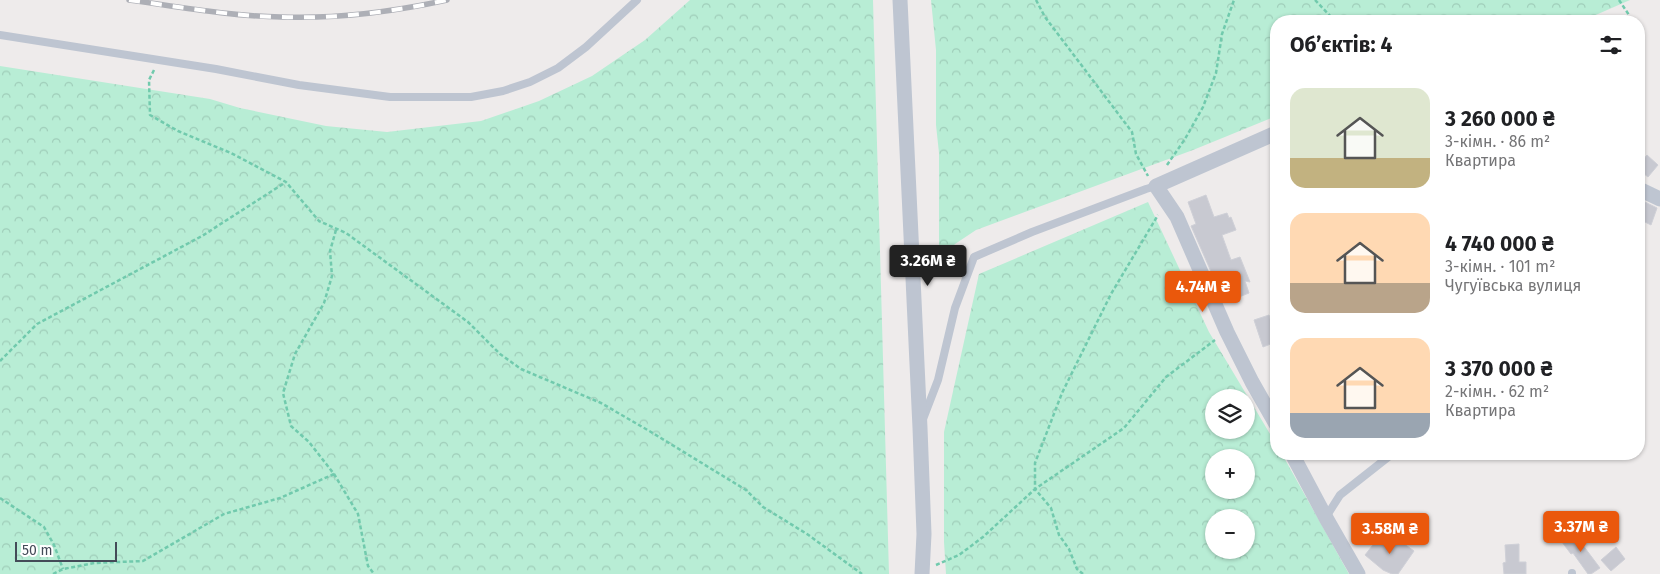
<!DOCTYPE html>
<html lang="uk">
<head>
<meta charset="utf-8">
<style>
  :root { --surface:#fff; --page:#f6f6f6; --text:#202124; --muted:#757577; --accent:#ea580c }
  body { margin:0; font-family:"Fira Sans",sans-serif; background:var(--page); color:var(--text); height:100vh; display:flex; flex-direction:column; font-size:19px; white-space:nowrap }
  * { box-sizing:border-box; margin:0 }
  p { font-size:16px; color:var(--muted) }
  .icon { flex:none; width:28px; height:28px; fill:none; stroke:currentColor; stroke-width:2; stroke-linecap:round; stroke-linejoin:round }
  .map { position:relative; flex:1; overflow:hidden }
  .panel { position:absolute; left:1270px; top:15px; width:375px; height:445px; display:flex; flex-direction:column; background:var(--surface); border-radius:20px; box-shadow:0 1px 4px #0004 }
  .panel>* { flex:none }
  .tools { position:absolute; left:1205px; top:389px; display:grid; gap:10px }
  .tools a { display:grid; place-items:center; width:50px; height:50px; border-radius:50%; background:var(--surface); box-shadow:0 1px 4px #0004; font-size:25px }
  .scale { position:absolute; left:15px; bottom:12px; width:102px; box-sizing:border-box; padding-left:5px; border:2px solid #444b58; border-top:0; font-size:14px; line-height:18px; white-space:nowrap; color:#444b58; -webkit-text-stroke:4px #fff; paint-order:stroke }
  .price { position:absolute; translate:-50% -42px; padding:0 11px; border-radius:5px; background:var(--accent); color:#fff; font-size:16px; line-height:32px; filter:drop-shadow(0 1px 2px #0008) }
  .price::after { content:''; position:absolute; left:50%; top:30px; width:15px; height:11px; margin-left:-8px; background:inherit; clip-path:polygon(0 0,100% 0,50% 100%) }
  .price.selected { background:#222; color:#fff }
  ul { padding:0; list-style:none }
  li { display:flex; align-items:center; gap:15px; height:125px; padding:0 20px }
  li span { display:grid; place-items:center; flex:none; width:140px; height:100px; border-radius:15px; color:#555 }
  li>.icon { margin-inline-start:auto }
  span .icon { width:60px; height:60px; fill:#fffc; stroke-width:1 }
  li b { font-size:21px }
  h2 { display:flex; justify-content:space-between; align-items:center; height:60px; padding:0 20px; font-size:21px }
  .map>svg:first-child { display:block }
</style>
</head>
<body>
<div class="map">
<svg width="1660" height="574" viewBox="0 0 1660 574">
  <defs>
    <pattern id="forest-crowns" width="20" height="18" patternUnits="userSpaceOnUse" patternTransform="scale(1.25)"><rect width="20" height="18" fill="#b8edd5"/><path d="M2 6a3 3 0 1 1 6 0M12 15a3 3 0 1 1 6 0" fill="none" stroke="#9fcdb9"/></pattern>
  </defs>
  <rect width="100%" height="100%" fill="#eeebeb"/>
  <path fill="url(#forest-crowns)" fill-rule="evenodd" d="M690 0H873L889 574H0V66L210 99 240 108 326 126 387 132 481 121 539 101 592 76 645 40Z
    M931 0H1630L1582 21H1276V116L1193 150 976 230 955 244 939 263V153L936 125V50Z
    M1148 202 1209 332 1276 444V454H1282L1349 574H946L944 542V432L979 274ZM1214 398H1246V430H1214ZM1214 458H1246V490H1214ZM1214 518H1246V550H1214Z"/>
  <path fill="#c8c9d1" stroke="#cfd0d7" d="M1647 155 1658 165 1648 177 1639 170V165Z
    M1206 195 1214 217 1227 213 1229 218 1231 217 1236 230 1222 235 1231 260 1240 257 1250 282 1245 281 1249 293 1229 301 1221 280 1216 283 1191 226 1196 224 1188 202Z
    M1639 199 1657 208 1651 225 1639 219Z
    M1269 315 1276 342 1263 347 1254 320Z
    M1577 531 1585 541 1582 544 1600 568 1591 574H1588L1573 553 1571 554 1562 542Z
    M1380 536 1391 544 1396 538 1414 551 1398 574H1392L1383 570 1365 555Z
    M1519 544V562H1526V574H1504L1503 563 1506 562 1505 545Z
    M1616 547 1625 559 1611 571 1601 560Z"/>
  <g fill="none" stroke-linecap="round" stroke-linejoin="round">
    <path stroke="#71caad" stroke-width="2.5" stroke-dasharray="4 2.5" stroke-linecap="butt" d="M1036 0 1045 17 1132 132 1136 154 1148 176
      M1315 0 1335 21
      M1619 0 1629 15V21
      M154 70 149 80 150 115 178 131 231 153 286 182 319 221 346 233 468 322 500 354 521 369 601 403 651 432 746 490 763 507 807 534 862 574
      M1167 165 1185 139 1203 107 1216 73 1222 34 1234 0
      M336 230 330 251 332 276 324 303 295 354 283 393 291 426 309 442 334 474 358 514 368 566 374 574
      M0 361 37 324 202 236 286 182
      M0 498 44 527 54 545 63 569
      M936 565 959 555 983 537 1035 489V463L1062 393 1111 294 1158 215
      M53 574 63 569 94 563 143 561 224 514 280 498 334 474
      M1083 574 1077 569 1069 549 1059 535 1051 508 1035 489 1124 428 1166 377 1215 340"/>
    <path stroke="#bec5d1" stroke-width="8" d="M0 35 216 69 299 85 390 97H471L503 91 530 82 558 68 586 47 637 0
      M923 419 938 380 955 308 974 257 1032 232 1146 189 1156 186
      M1326 517 1340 495 1392 454
      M1572 573V574"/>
    <path stroke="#bec5d1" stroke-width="15" d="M900 0 920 428 924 534 922 574
      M1276 133 1156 186 1177 217 1227 332 1252 382 1276 424
      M1639 189 1660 199
      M1292 454 1326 518 1358 574"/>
    <defs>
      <path id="rail" d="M129 0C180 7 230 16 281 17 337 19 392 12 447 0"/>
    </defs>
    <use href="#rail" stroke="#adafb6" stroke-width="5.5"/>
    <use href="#rail" stroke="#fff" stroke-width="4" stroke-dasharray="11" stroke-linecap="butt"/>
  </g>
</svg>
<div class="tools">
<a><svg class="icon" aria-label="layers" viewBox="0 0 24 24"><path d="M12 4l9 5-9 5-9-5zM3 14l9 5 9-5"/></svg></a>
<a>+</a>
<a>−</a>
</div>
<div class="scale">50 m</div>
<b class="price selected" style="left:928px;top:287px">3.26M ₴</b>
<b class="price" style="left:1203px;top:313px">4.74M ₴</b>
<b class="price" style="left:1581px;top:553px">3.37M ₴</b>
<b class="price" style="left:1390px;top:555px">3.58M ₴</b>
<section class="panel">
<h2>Об’єктів: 4<svg class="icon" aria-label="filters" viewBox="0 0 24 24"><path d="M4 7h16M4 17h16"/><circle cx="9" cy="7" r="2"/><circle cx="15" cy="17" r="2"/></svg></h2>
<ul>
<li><span style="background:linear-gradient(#dfe7d0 70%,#c2b280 0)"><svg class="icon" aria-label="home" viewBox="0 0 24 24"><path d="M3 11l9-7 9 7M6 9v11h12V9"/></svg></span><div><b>3 260 000 ₴</b><p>3-кімн. · 86 m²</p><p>Квартира</p></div></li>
<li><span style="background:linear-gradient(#ffd9b3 70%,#b9a48a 0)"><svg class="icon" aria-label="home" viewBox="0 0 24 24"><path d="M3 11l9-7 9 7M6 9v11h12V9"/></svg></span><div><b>4 740 000 ₴</b><p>3-кімн. · 101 m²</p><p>Чугуївська вулиця</p></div></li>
<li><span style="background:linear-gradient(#ffd9b3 75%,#9aa5b1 0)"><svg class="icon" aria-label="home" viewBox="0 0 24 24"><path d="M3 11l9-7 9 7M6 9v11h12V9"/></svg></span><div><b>3 370 000 ₴</b><p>2-кімн. · 62 m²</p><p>Квартира</p></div></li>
</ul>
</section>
</div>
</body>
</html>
